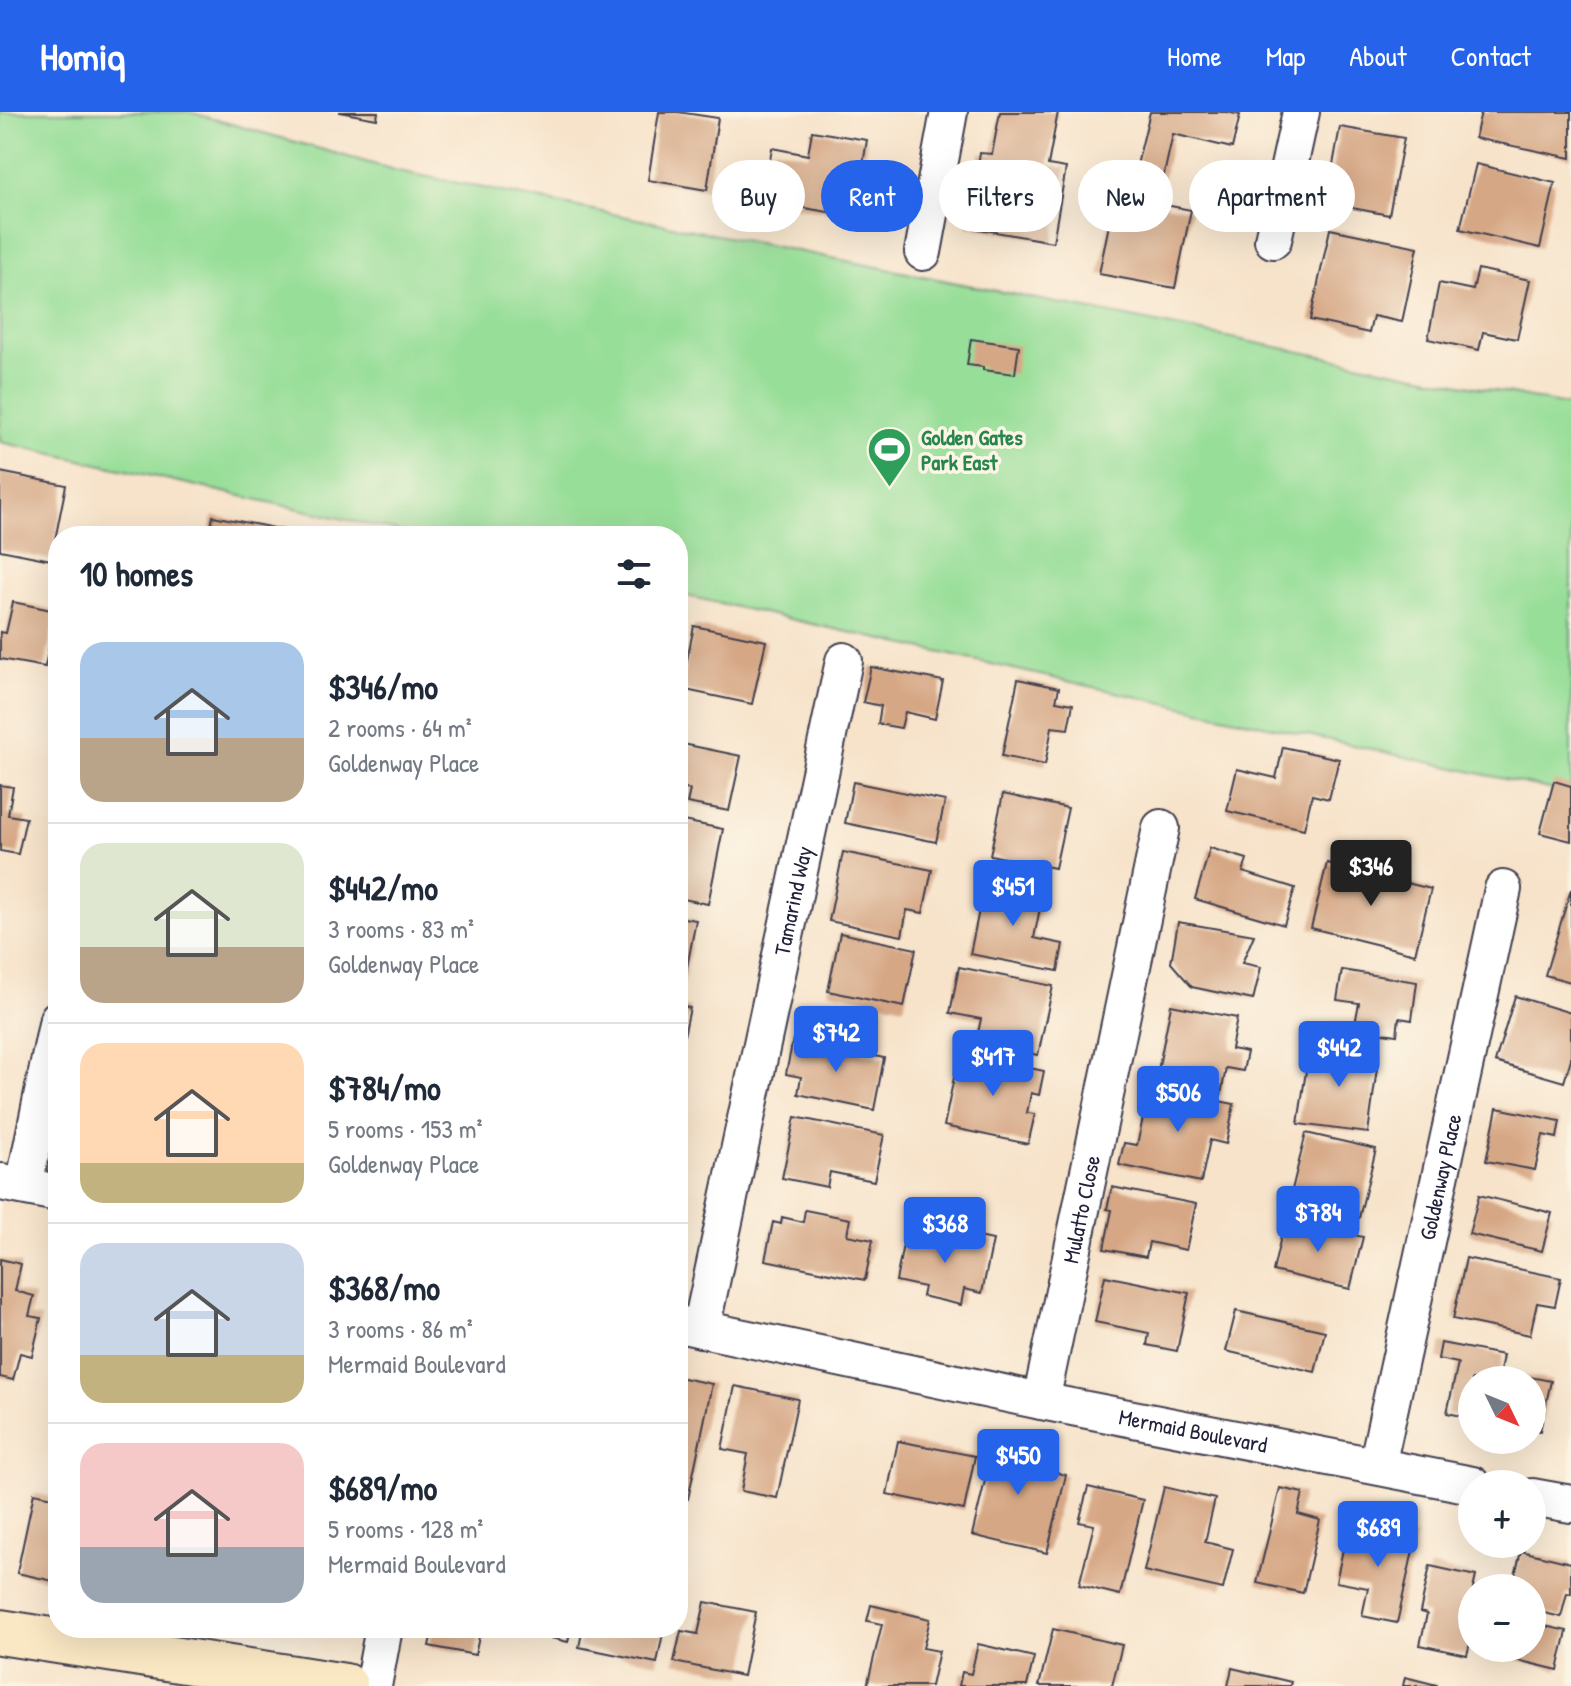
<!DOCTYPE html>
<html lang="en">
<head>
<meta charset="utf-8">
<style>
  :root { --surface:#fff; --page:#f6f6f7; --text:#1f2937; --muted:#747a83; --line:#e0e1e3; --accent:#2563eb }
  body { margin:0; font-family:"Patrick Hand",sans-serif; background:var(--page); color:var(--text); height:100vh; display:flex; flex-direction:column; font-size:30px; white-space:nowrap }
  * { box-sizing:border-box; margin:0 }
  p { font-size:26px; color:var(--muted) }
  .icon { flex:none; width:44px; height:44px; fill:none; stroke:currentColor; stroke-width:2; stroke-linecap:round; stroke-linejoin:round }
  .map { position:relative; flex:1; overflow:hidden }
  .sheet { position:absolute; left:48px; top:414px; width:640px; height:1112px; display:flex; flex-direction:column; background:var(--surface); border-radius:32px; box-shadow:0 8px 32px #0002 }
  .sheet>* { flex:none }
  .top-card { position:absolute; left:712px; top:48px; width:738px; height:72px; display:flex; gap:16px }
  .needle { width:52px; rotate:133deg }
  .fabs { position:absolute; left:1458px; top:1254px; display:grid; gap:16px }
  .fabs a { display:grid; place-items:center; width:88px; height:88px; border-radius:50%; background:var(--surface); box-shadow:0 8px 32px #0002; font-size:40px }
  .price { position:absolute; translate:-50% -68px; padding:0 18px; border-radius:8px; background:var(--accent); color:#fff; font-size:26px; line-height:52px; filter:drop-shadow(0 2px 4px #0008) }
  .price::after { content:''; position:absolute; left:50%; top:48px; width:24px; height:18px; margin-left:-12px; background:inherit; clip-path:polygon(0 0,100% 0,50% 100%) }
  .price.selected { background:#222; color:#fff }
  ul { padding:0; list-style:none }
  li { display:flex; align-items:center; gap:24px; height:200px; padding:0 32px }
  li+li { border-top:2px solid var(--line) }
  li span { display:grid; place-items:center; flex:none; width:224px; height:160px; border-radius:24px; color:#555 }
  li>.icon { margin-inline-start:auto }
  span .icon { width:96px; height:96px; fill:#fffc; stroke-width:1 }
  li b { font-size:34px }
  h2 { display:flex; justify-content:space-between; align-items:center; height:96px; padding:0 32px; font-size:34px }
  .pill { padding:0 28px; border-radius:36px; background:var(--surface); box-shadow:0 8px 32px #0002; font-size:28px; line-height:72px }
  .pill.selected { background:var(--accent); color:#fff }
  header { display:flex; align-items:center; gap:48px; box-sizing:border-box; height:112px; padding:0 40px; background:var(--accent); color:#fff }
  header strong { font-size:38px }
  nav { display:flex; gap:44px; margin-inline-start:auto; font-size:28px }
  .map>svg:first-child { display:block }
</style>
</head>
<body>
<header>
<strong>Homiq</strong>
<nav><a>Home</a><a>Map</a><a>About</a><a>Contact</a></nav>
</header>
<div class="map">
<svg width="1571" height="1574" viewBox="0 0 1571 1574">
  <rect width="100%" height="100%" fill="#fcf5e5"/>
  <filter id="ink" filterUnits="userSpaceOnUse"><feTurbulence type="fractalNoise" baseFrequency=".0125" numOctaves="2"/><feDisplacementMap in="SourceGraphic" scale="16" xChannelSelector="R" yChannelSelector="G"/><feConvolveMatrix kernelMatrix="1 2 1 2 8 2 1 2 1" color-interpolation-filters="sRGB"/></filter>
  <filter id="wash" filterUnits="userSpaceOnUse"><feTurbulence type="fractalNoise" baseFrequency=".006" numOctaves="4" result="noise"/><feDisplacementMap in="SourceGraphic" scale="32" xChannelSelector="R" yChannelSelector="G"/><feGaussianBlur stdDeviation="1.8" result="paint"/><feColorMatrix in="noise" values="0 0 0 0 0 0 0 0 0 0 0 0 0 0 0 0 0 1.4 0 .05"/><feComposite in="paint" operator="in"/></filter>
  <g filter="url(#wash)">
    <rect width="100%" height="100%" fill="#f7e3ca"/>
    <path fill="#97de98" stroke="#5c806a" stroke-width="2" d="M0 0H189L398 59 1571 294V682L678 482V424H420L0 330Z"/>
    <g id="blocks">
      <path fill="#d6a785" d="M339 0H378L377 7Z
        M659 0H678L718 6 707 78 648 68Z
        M1000 0H1058L1048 53 1066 56 1053 130 967 115 980 41 992 42Z
        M1150 0H1227L1240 3 1232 36 1173 22 1163 67 1135 61Z
        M1481 0H1571V46L1475 26Z
        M1340 15 1404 26 1389 103 1326 91Z
        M812 19 867 28 859 77 844 75 840 102 763 89 772 36 808 43Z
        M1476 52 1555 71 1540 136 1460 117Z
        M1115 83 1191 98 1175 176 1099 162Z
        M1330 117 1418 135 1402 210 1373 204 1369 221 1310 208Z
        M1478 157 1530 168 1517 227 1483 220 1479 238 1428 227 1439 171 1473 178Z
        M971 227 1019 234 1015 262 983 258V255L967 253Z
        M0 360 66 373 51 448 0 438Z
        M213 404 295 420 294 424H209Z
        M13 490 56 499 45 555 0 547V520L6 521Z
        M694 514 766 529 752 592 681 577Z
        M871 555 943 569 935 607 905 600 901 616 878 612 881 594 863 590Z
        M1018 567 1059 576 1056 589 1073 592 1068 617 1052 615 1045 653 1002 644Z
        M678 631 741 644 729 699 687 691 690 678 678 675Z
        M1283 635 1339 647 1329 687 1312 683 1304 717 1227 699 1237 657 1276 666Z
        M1554 669 1571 674V729L1540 721Z
        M853 670 945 689 936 730 845 711Z
        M0 673 13 675 8 703 26 706 18 742 0 739Z
        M1003 682 1068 696 1055 756 990 743Z
        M678 708 723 717 708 792 678 786Z
        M1210 736 1247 747 1243 760 1295 776 1284 813 1195 787Z
        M843 740 932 758 923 801 907 798 902 824 829 809Z
        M1327 751 1431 777 1415 842 1311 816Z
        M985 769 1043 781 1034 826 1063 832 1058 859 970 842Z
        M1571 777V870L1545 863Z
        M678 805 696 808 684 871 678 870Z
        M1178 810 1254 823 1242 851 1261 855 1253 888 1192 875 1171 851Z
        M840 821 916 837 904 895 828 879Z
        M959 855 1053 874 1038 943 1008 937 1006 946 974 939 981 907 950 901Z
        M1342 858 1417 870 1412 908 1399 906 1397 923 1354 917 1359 891 1337 888Z
        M1515 884 1571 901V947L1564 970 1495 950Z
        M678 893 690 896 679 947 678 946Z
        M1171 893 1237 906 1231 937 1247 940 1243 959 1226 956 1221 983 1156 969Z
        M793 927 884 946 874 998 798 982 801 965 786 962Z
        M1310 932 1379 942 1368 1021 1298 1012Z
        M959 941 1044 959 1039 983 1031 981 1027 1001 1035 1002 1028 1032 944 1014Z
        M1150 975 1234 992 1226 1032 1210 1028 1201 1070 1119 1053 1124 1031 1137 1033Z
        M1497 996 1560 1009 1557 1026 1543 1023 1535 1058 1486 1049Z
        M795 1005 884 1023 874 1069 830 1060 827 1075 782 1066Z
        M1306 1021 1376 1037 1359 1106 1289 1090Z
        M1112 1075 1196 1092 1186 1138 1149 1130 1146 1145 1104 1137 1112 1098 1107 1097Z
        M1479 1083 1552 1101 1542 1139 1469 1122Z
        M805 1098 850 1107 847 1123 873 1128 865 1168 765 1148 773 1110 781 1112 782 1105 803 1110Z
        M1285 1107 1363 1125 1350 1177 1273 1159Z
        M944 1118 993 1128 982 1181 964 1177 961 1193 922 1184 924 1175 896 1169 905 1122 941 1130Z
        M1466 1146 1561 1166 1555 1194 1537 1191 1530 1223 1453 1207Z
        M0 1147 21 1152 15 1179 34 1184 29 1204 41 1206 32 1244 20 1241 13 1268 0 1265Z
        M1105 1164 1189 1181 1177 1239 1147 1233 1149 1221 1095 1210Z
        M1236 1199 1325 1219 1315 1260 1226 1239Z
        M1441 1231 1503 1243 1500 1259 1551 1269 1540 1319 1532 1318V1268H1472V1306L1447 1301 1458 1251 1438 1247Z
        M678 1265 712 1272 688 1387 678 1385Z
        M735 1274 798 1287 777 1386 741 1379 748 1342 722 1337Z
        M996 1323 1039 1332 1033 1355 1066 1363 1047 1441 972 1423Z
        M898 1329 975 1344 964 1398 887 1382Z
        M1088 1375 1143 1388 1120 1483 1079 1473 1094 1413 1079 1410Z
        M1164 1375 1215 1387 1205 1430 1233 1437 1223 1477 1144 1459Z
        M1280 1376 1303 1381 1298 1402 1320 1408 1303 1481 1257 1471Z
        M34 1381 58 1386V1470L17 1461Z
        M1348 1414 1380 1421 1381 1417 1416 1425 1397 1511 1362 1504 1368 1476 1336 1470Z
        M1521 1439 1571 1451V1482L1567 1481 1561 1505 1532 1498V1476H1512Z
        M1430 1454 1476 1464 1468 1499 1472 1500V1523L1467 1543 1420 1533 1427 1502 1420 1500Z
        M705 1490 756 1500 743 1564 674 1550 681 1519 698 1522Z
        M871 1493 930 1507 923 1536 939 1539 931 1574H867L882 1512 867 1509Z
        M1532 1511 1567 1519 1558 1558 1496 1543 1498 1536H1532Z
        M433 1516H481L475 1543 429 1534Z
        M509 1516H571L568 1530Z
        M583 1516H664L657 1551 579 1535Z
        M1053 1517 1122 1533 1112 1574H1039Z
        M978 1532 1034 1545 1027 1574H959L962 1560 971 1562Z
        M1232 1556 1291 1570 1290 1574H1228Z
        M1405 1565 1437 1573V1574H1403Z"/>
    </g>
  </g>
  <g filter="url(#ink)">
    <use href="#blocks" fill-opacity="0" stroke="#423f50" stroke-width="2"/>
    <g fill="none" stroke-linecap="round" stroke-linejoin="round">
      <defs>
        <g id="street">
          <path d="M1273 128 1301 0"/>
          <path d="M923 140 949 0"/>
          <path d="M1 1070 58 1081"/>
          <path d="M24 1074 58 907"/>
          <path id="s1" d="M678 1212 1041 1289 1472 1373"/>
          <path id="s2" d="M701 1217 844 549"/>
          <path id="s3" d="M1041 1289 1161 716"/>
          <path id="s4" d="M1377 1354 1503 777"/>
          <path d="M1532 1385 1571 1392"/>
          <path d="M373 1574 384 1516"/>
        </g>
        <path id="secondary" d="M0 1520 345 1574"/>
      </defs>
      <use href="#street" stroke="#423f50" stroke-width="40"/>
      <use href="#secondary" stroke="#423f50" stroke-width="48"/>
      <use href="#street" stroke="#fff" stroke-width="36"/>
      <use href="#secondary" stroke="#fae7c3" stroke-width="44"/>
    </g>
  </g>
  <defs>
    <symbol id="stadium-pin" viewBox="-11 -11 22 30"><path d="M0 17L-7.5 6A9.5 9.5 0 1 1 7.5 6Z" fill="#2e9e5b" stroke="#fcf5e5"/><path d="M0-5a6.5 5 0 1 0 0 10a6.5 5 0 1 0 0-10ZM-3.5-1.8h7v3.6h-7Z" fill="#fff"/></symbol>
  </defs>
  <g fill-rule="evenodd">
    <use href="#stadium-pin" x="864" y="312" width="51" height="69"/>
  </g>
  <g text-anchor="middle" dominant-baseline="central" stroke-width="7" stroke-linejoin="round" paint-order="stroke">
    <g font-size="22" font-weight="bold" fill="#27864d" stroke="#fcf5e5" text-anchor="start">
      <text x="921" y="325">Golden Gates<tspan x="921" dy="25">Park East</tspan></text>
    </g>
    <g font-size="22" fill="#22223b" stroke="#fcf5e5">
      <text stroke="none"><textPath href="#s2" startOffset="438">Tamarind Way</textPath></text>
      <text stroke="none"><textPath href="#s4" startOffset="296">Goldenway Place</textPath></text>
      <text stroke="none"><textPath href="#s3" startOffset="196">Mulatto Close</textPath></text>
      <text stroke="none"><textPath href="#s1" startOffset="526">Mermaid Boulevard</textPath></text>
    </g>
  </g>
</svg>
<div class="fabs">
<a><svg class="needle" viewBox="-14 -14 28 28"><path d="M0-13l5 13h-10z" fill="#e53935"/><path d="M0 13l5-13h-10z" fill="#747a83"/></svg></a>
<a>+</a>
<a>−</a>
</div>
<b class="price selected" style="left:1371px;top:796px">$346</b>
<b class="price" style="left:1013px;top:816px">$451</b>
<b class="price" style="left:836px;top:962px">$742</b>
<b class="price" style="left:1339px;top:977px">$442</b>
<b class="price" style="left:993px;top:986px">$417</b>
<b class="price" style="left:1178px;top:1022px">$506</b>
<b class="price" style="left:1318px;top:1142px">$784</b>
<b class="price" style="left:945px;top:1153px">$368</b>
<b class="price" style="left:1018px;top:1385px">$450</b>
<b class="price" style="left:1378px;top:1457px">$689</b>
<div class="top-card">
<a class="pill">Buy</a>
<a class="pill selected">Rent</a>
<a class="pill">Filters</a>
<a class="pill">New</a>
<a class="pill">Apartment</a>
</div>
<section class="sheet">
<h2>10 homes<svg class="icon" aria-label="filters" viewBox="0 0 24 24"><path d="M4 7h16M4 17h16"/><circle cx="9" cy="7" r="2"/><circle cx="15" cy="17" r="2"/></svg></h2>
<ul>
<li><span style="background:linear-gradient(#a9c7e8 60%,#b9a48a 0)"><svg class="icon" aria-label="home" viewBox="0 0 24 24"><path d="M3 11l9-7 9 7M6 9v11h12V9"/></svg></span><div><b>$346/mo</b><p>2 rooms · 64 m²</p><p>Goldenway Place</p></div></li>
<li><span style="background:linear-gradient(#dfe7d0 65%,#b9a48a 0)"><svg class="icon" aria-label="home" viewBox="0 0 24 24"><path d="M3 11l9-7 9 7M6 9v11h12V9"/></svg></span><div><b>$442/mo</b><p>3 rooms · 83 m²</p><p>Goldenway Place</p></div></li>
<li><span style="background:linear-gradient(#ffd9b3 75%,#c2b280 0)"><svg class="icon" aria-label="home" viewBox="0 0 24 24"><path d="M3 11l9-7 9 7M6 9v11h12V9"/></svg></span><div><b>$784/mo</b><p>5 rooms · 153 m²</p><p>Goldenway Place</p></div></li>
<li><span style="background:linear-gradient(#c9d6e8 70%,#c2b280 0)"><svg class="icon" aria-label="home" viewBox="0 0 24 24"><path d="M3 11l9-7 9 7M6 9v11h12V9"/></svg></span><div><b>$368/mo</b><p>3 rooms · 86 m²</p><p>Mermaid Boulevard</p></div></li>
<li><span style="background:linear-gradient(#f6c9c9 65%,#9aa5b1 0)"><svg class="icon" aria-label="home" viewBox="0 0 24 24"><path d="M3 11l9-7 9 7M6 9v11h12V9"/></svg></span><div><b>$689/mo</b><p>5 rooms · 128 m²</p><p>Mermaid Boulevard</p></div></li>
</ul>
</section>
</div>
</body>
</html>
